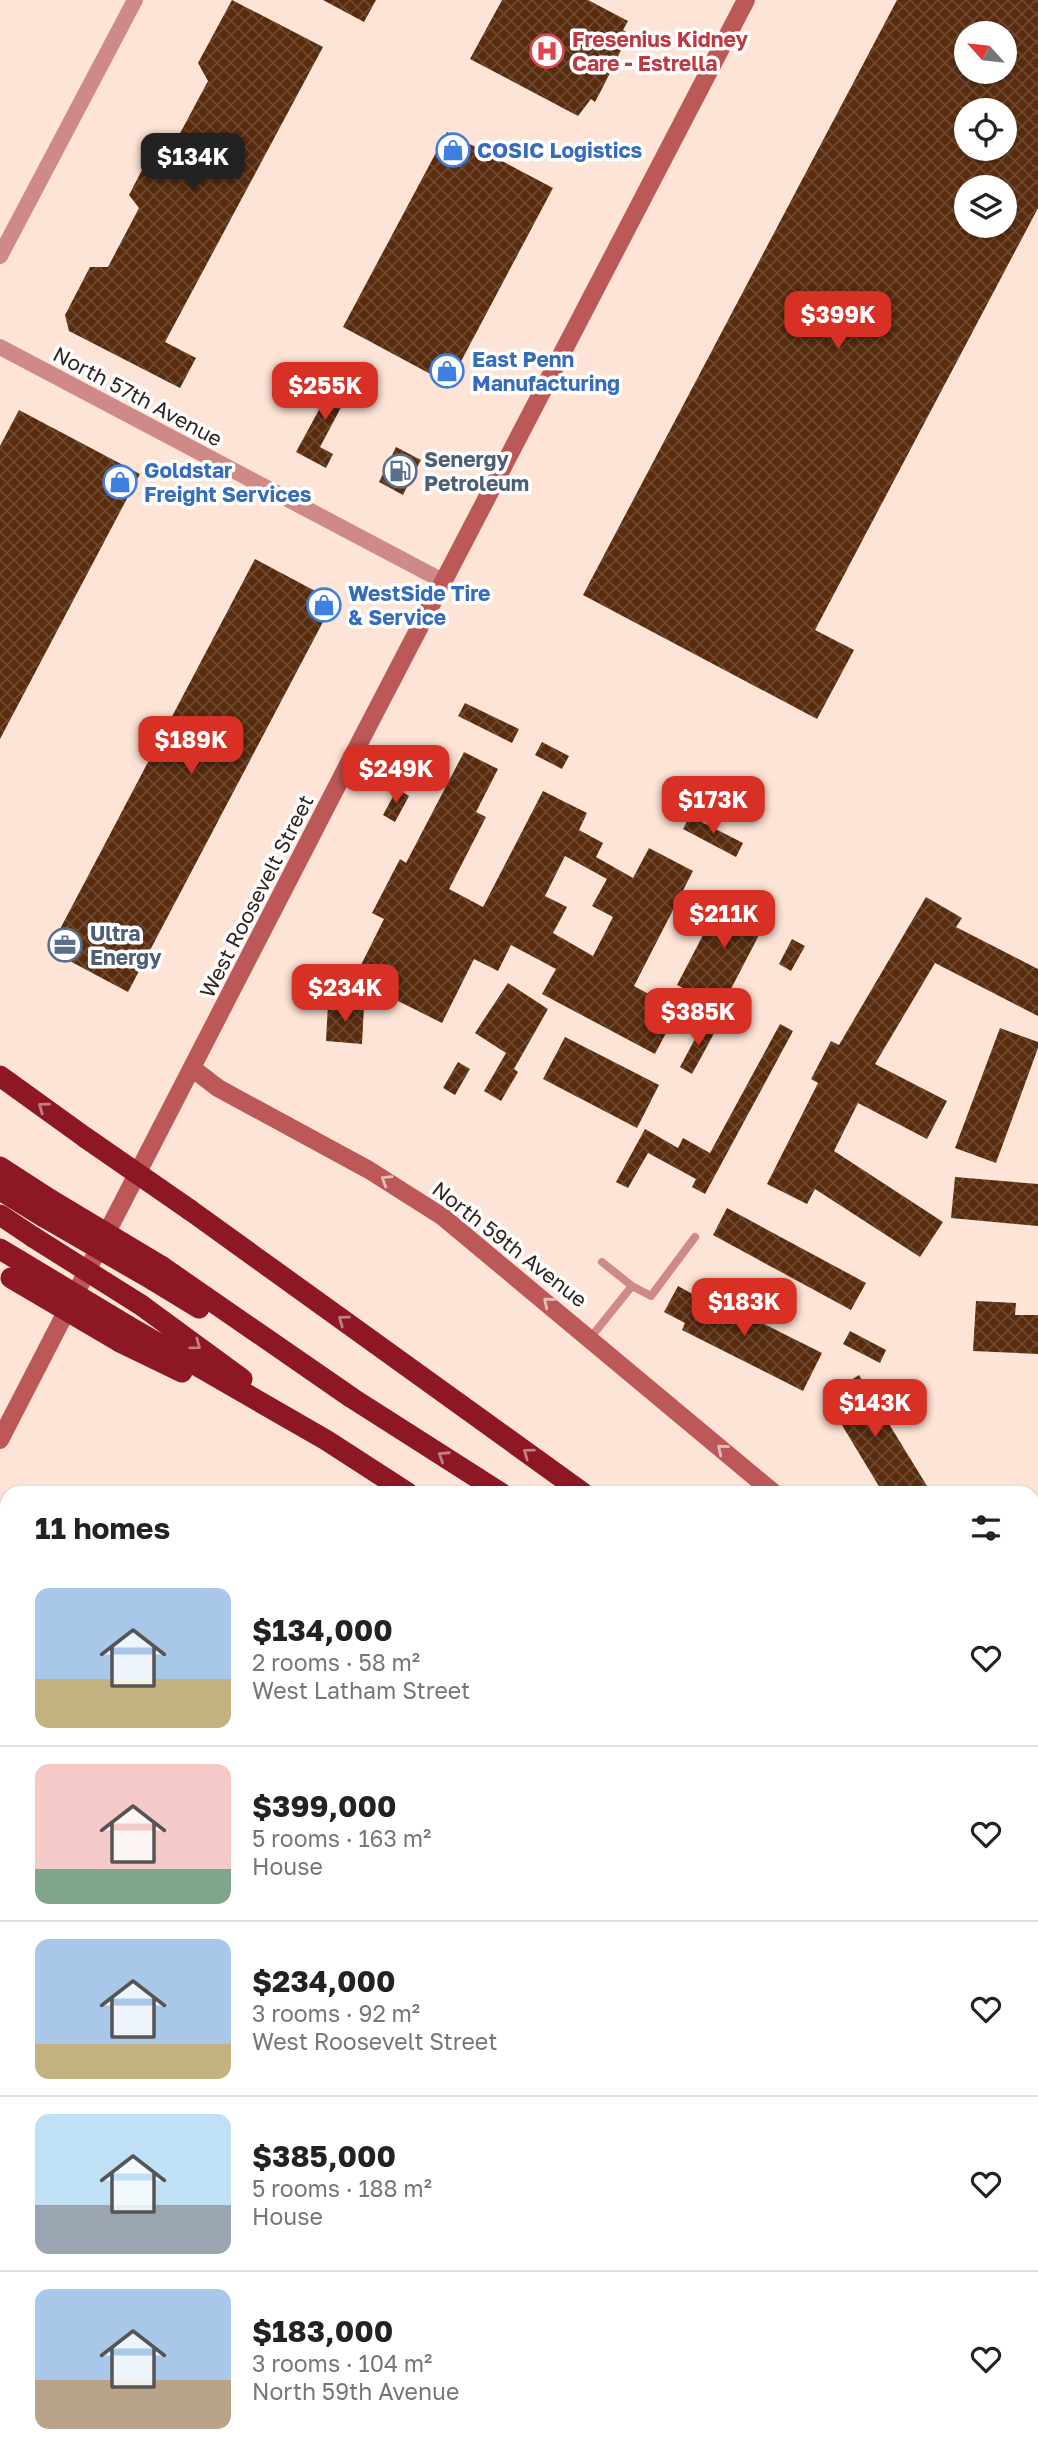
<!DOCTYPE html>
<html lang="en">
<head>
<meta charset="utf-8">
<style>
  :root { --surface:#fff; --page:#f6f6f6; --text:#222; --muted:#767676; --line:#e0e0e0; --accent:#d93025 }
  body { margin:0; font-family:"Golos Text",sans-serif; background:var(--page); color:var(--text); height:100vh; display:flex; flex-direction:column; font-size:26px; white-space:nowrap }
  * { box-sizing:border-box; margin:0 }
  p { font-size:23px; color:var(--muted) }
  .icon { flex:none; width:38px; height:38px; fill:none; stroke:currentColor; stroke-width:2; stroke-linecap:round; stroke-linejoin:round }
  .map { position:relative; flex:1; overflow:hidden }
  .details { position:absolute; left:0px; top:1486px; width:1040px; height:975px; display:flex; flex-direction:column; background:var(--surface); border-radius:21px 21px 0 0; box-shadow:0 2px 5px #0004 }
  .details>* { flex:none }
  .needle { width:46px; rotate:297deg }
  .buttons { position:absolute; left:954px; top:21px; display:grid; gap:14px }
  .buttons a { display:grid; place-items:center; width:63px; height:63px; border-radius:50%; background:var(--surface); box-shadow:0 2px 5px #0004; font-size:35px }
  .price { position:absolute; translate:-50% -60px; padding:0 16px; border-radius:14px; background:var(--accent); color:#fff; font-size:23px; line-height:46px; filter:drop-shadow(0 2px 4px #0008) }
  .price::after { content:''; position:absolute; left:50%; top:42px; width:21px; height:16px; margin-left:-10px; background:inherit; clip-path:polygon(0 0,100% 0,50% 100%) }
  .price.on { background:#222; color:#fff }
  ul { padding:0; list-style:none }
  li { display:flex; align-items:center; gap:21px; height:175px; padding:0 35px }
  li+li { border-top:2px solid var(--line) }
  li span { display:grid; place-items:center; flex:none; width:196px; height:140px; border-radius:14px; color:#555 }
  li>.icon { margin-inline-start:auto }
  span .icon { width:84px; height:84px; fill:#fffc; stroke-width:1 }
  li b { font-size:30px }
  h2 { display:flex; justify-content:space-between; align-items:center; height:84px; padding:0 35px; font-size:30px }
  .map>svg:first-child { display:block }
</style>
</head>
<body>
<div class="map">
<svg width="1038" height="2460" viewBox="0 0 1038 2460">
  <defs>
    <pattern id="building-cross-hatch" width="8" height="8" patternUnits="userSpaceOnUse" patternTransform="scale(1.75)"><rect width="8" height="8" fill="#592c0e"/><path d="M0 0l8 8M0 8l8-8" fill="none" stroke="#6e4931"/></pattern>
  </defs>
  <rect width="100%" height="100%" fill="#fde4d6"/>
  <path fill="url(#building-cross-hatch)" fill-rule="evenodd" d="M232 0 323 47 165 342 196 358 180 388 69 331 65 315 90 267H108L139 208 129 195 158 139 178 137 208 81 198 63Z
    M323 0H376L364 22Z
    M502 0H588L628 21 623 30 626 32 621 42 624 44 606 81 595 102 591 99 578 116 470 59Z
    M897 0H1038V208L815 630 854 650 817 719 583 595ZM966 33H1004V72H966ZM966 110H1004V149H966ZM966 187H1004V226H966Z
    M447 132 553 188 449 384 343 327Z
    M339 373 355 381 320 447 333 454 326 468 296 452Z
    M19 410 140 474 0 739V446Z
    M396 447 421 460 403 495 379 482Z
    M255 559 334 601 128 992 49 950Z
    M465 703 519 729 512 743 458 716Z
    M542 742 569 756 562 769 535 755Z
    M464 752 498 769 476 812 486 817 449 889 483 907 543 791 587 813 579 830 603 843 596 857 633 878 649 848 693 871 634 986 678 1010 655 1054 542 994 556 969 511 945 498 971 474 959 442 1023 354 979 384 919 372 913 400 859 406 863ZM565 856 607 879 592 906 613 917 593 956 553 933 567 907 545 896Z
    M397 789 409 796 395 822 383 815Z
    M690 816 743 843 736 857 683 829Z
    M726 891 770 914 721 1008 677 985Z
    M926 897 962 918 956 927 1038 969V1016L935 963 875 1064 947 1101 927 1139 858 1103 834 1151 943 1222 920 1257 815 1189 807 1204 767 1184 818 1083 811 1079 831 1041 839 1045Z
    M792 939 805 946 791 971 779 964Z
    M508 983 548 1009 514 1069 518 1072 501 1101 484 1091 506 1053 475 1033Z
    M328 1004 364 1006 362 1044 326 1041Z
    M704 1022 717 1028 692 1074 680 1067Z
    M780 1024 793 1031 705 1194 692 1187 696 1179 648 1153 628 1188 616 1182 645 1129 678 1148 683 1138 710 1153Z
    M1000 1028 1038 1042V1048L996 1163 955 1148Z
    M565 1037 659 1085 637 1128 543 1079Z
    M458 1062 470 1069 455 1095 443 1088Z
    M955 1177 1038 1184V1226L951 1218Z
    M727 1208 866 1283 851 1310 713 1235Z
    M678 1286 698 1297 700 1292 822 1353 803 1391 682 1330 685 1323 664 1312Z
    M976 1301 1016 1303 1015 1315H1038V1354L973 1351Z
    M850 1331 886 1350 880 1363 843 1344Z
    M859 1375 927 1486 916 1493H883L825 1397Z"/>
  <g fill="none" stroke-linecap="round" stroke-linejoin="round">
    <path stroke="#cf8a87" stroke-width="8" d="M602 1262 632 1286
      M591 1337 632 1286 651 1296 695 1237"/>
    <path stroke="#cf8a87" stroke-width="16" d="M0 256 135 0
      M0 347 441 580
      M0 1754 7 1758
      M0 1976 7 1980
      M0 2126 7 2112
      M102 2454 103 2460
      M301 2454 302 2460
      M500 2460 502 2454
      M717 2460 720 2454"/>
    <path stroke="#bc5857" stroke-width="18" d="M192 1068 218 1088 369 1170 443 1217 774 1493
      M0 1440C247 959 495 479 746 0
      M0 1603 7 1607
      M1032 1700 1038 1704
      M1032 2134 1038 2137"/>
    <path stroke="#8d1722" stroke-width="21" d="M0 1076 86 1138
      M0 1167 51 1200
      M0 1190 44 1217
      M190 1210 583 1493
      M0 1215 33 1237
      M0 1249 20 1261
      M161 1266 352 1398 501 1493
      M153 1280 199 1308
      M141 1305 242 1379
      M128 1326 326 1440 408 1493
      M120 1342 182 1372
      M1032 1816 1038 1821
      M1032 1891 1038 1894"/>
    <path stroke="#8d1722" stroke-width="21" d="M86 1138 190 1210
      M51 1200 161 1266
      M44 1217 153 1280
      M33 1237 141 1305
      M20 1261 128 1326
      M11 1278 120 1342"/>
  </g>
  <defs><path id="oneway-chevron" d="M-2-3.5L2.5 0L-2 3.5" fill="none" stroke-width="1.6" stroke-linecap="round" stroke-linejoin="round" transform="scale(1.75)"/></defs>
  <g stroke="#c07f85">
    <use href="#oneway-chevron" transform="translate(43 1107) rotate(-144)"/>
    <use href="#oneway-chevron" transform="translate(343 1320) rotate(-144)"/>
    <use href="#oneway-chevron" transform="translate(196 1345) rotate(36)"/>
    <use href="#oneway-chevron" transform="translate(528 1453) rotate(-144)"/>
    <use href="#oneway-chevron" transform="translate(443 1456) rotate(-147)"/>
  </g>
  <g stroke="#e4bcbc">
    <use href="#oneway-chevron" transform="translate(386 1180) rotate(-148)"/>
    <use href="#oneway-chevron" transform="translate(548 1302) rotate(-140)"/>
    <use href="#oneway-chevron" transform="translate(722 1449) rotate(-140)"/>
  </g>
  <defs>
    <symbol id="hospital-ring" viewBox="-11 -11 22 22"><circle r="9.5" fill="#fff" stroke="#e0444e" stroke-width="1.5"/><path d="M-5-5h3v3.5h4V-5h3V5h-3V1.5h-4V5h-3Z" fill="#e0444e"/></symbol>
    <symbol id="shop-ring" viewBox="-11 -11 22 22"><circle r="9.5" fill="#fff" stroke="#3f7fe0" stroke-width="1.5"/><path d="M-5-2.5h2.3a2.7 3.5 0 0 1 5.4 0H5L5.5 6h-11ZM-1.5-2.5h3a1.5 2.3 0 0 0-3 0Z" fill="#3f7fe0"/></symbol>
    <symbol id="fuel-ring" viewBox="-11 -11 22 22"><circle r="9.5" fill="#fff" stroke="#5c6f8a" stroke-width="1.5"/><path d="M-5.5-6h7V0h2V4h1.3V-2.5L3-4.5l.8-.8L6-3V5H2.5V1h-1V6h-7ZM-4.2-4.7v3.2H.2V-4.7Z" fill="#5c6f8a"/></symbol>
    <symbol id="office-ring" viewBox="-11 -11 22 22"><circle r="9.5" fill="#fff" stroke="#5c6f8a" stroke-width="1.5"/><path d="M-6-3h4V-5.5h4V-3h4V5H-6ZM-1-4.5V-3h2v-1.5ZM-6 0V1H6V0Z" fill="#5c6f8a"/></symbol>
  </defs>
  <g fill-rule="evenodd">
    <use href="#hospital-ring" x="528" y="32" width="38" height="38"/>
    <use href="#shop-ring" x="434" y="131" width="38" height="38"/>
    <use href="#shop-ring" x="428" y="352" width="38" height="38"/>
    <use href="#fuel-ring" x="381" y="452" width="38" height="38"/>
    <use href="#shop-ring" x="101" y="463" width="38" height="38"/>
    <use href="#shop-ring" x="305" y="586" width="38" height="38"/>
    <use href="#office-ring" x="46" y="926" width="38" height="38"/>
  </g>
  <g text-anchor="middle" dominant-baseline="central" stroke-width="7" stroke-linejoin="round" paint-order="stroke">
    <g font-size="21" font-weight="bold" fill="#be3a42" stroke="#fff" text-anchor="start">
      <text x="572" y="39">Fresenius Kidney<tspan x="572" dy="24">Care - Estrella</tspan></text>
    </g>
    <g font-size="21" font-weight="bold" fill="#366cbe" stroke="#fff" text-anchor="start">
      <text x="477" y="150">COSIC Logistics</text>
      <text x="472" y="359">East Penn<tspan x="472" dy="24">Manufacturing</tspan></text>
      <text x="144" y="470">Goldstar<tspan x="144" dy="24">Freight Services</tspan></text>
      <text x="348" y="593">WestSide Tire<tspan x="348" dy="24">&amp; Service</tspan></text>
    </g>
    <g font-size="21" fill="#30241e" stroke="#fff">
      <text transform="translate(138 396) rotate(28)">North 57th Avenue</text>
      <text transform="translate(256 896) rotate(-63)">West Roosevelt Street</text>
      <text transform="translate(510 1244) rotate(38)">North 59th Avenue</text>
    </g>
    <g font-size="21" font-weight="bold" fill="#4e5e75" stroke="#fff" text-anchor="start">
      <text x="424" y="459">Senergy<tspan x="424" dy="24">Petroleum</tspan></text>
      <text x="90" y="933">Ultra<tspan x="90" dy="24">Energy</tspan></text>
    </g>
  </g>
</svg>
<div class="buttons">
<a><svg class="needle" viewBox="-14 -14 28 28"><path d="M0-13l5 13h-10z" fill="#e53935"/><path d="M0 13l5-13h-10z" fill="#767676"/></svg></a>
<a><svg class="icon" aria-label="locate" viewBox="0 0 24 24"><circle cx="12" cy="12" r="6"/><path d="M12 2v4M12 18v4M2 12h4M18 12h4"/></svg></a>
<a><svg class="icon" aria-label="layers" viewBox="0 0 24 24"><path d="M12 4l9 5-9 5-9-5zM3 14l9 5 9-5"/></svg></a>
</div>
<b class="price on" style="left:193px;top:193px">$134K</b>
<b class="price" style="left:838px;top:351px">$399K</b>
<b class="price" style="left:325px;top:422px">$255K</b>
<b class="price" style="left:191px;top:776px">$189K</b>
<b class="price" style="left:396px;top:805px">$249K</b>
<b class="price" style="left:713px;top:836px">$173K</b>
<b class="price" style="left:724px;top:950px">$211K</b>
<b class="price" style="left:345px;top:1024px">$234K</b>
<b class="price" style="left:698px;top:1048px">$385K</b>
<b class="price" style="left:744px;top:1338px">$183K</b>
<b class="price" style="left:875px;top:1439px">$143K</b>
<section class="details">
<h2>11 homes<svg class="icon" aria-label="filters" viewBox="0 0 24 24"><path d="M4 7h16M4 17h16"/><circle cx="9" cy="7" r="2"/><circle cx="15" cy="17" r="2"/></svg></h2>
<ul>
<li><span style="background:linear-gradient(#a9c7e8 65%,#c2b280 0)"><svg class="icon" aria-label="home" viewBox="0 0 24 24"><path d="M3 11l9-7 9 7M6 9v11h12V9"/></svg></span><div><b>$134,000</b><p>2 rooms · 58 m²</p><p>West Latham Street</p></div><svg class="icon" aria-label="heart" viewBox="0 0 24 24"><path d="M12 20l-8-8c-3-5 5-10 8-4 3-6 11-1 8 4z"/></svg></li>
<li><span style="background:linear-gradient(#f6c9c9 75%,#7fa58c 0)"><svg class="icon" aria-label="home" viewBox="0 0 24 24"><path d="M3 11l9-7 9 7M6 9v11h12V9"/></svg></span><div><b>$399,000</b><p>5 rooms · 163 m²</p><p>House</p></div><svg class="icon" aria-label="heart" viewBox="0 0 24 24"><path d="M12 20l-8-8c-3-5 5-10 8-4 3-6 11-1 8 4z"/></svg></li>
<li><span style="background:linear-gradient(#a9c7e8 75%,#c2b280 0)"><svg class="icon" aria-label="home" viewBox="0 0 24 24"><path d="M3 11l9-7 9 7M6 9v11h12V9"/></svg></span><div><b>$234,000</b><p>3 rooms · 92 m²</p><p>West Roosevelt Street</p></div><svg class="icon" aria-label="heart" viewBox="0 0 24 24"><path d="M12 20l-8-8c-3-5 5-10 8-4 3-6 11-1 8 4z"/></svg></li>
<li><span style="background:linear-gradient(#bfe0f5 65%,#9aa5b1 0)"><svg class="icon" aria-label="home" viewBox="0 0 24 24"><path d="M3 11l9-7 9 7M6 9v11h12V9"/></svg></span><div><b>$385,000</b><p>5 rooms · 188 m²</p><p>House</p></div><svg class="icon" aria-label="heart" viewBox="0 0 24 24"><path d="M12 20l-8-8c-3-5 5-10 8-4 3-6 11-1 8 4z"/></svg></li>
<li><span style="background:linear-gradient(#a9c7e8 65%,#b9a48a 0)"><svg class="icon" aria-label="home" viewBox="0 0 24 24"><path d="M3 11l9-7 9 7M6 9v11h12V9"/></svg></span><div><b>$183,000</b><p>3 rooms · 104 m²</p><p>North 59th Avenue</p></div><svg class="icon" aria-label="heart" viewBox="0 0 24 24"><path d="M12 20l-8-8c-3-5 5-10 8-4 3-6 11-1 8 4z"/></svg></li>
</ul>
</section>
</div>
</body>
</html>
